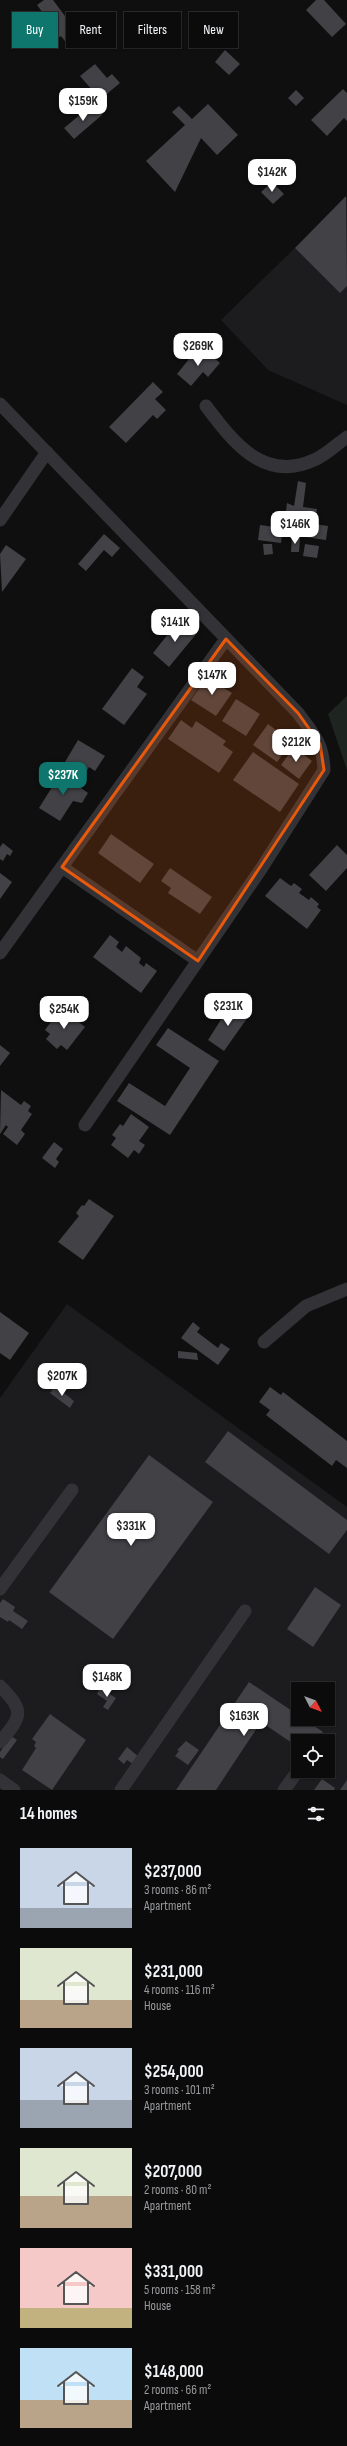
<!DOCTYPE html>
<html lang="en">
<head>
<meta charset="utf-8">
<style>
  :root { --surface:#0b0b0c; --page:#141415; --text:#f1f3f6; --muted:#9a9b9d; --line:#2b2b2d; --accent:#0f766e }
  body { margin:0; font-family:"Sofia Sans Condensed",sans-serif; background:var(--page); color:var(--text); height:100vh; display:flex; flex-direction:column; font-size:15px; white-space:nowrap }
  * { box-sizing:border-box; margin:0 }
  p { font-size:13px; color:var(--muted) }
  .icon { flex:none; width:22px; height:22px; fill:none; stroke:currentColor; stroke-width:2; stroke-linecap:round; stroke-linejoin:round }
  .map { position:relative; height:1790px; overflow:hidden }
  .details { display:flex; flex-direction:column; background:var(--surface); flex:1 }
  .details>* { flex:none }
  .top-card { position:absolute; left:12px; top:12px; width:323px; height:36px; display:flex; gap:8px }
  .needle { width:26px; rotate:132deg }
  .tools { position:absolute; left:291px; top:1682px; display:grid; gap:8px }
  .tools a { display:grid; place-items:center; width:44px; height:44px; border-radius:0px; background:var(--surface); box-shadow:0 1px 3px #0004,0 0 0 1px var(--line); font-size:20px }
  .price { position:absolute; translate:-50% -34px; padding:0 9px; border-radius:8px; background:#fff; color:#222; font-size:13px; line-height:26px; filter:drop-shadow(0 1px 2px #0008) }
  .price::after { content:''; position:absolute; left:50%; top:24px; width:12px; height:9px; margin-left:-6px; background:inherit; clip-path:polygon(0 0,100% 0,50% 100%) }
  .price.current { background:var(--accent); color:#fff }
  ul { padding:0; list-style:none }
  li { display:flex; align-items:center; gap:12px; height:100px; padding:0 20px }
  li span { display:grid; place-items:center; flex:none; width:112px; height:80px; border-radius:0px; color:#555 }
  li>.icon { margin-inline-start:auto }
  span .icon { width:48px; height:48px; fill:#fffc; stroke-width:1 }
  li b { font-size:17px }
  h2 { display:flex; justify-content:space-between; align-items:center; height:48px; padding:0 20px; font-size:17px }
  .chip { padding:0 14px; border-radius:0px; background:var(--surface); box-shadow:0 1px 3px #0004,0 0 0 1px var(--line); font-size:14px; line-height:36px }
  .chip.current { background:var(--accent); color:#fff }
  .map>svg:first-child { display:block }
</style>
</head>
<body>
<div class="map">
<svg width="347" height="1790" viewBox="0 0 347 1790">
  <rect width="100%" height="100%" fill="#0f0f10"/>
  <path fill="#1c1b1d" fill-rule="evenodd" d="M347 197V405L268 370 221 320Z
    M67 1304 347 1507V1790H0V1398ZM298 1689H328V1719H298ZM298 1741H328V1771H298Z"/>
  <path fill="#1e2420" d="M347 696V770L328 714Z"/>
  <path fill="#414146" d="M44 0H53L83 40 71 49 61 36 50 44 38 29 49 21 37 5Z
    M316 0H324L346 24 332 37 306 10Z
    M225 50 240 64 229 75 215 62Z
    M95 64 107 78 112 74 120 83 96 103 88 94 93 91 80 76Z
    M343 89 347 93V121L344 118 327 136 311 120Z
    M296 90 304 98 296 106 288 98Z
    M93 104 102 115 74 139 64 128Z
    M208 104 238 135 217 155 201 138 175 192 146 161 185 125 172 112 179 106 192 119Z
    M272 182 284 194 273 204 261 192Z
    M346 196 347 286 340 293 295 248Z
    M197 349 202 353 205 350 220 363 208 377 203 372 191 386 177 374Z
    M153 382 163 392 155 399 166 410 157 419 153 415 126 443 109 427Z
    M298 481 306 483 303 507 317 509 315 524 328 526 326 540 283 534 287 503 294 506Z
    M260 525 283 528 281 543 258 540Z
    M104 534 120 548 112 557 104 550 86 571 78 564Z
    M292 537 300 538 299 552H291Z
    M263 544H272L273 554 264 555Z
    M305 544 319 546 317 558 303 556Z
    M6 545 26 559 2 592 0 554Z
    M180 619 197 633 169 667 153 653Z
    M132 668 144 677 137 687 147 694 124 725 102 709Z
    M207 677 232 693 216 716 191 700Z
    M236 699 260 714 246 736 222 721Z
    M181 720 192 728 196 721 226 741 223 745 233 752 219 773 168 739Z
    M268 724 292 742 277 762 253 745Z
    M78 740 105 756 95 771 89 767 82 779 62 767Z
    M294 747 312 761 299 779 281 765Z
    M253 752 299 784 280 812 233 780Z
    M62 771 83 784 81 788 88 793 82 803 73 801 60 821 39 808Z
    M111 834 154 864 140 883 98 853Z
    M3 843 13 851 10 856 7 854 3 861 0 859V847Z
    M337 845 347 855V868L326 891 309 875Z
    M170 868 212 897 200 914 168 893 171 888 161 881Z
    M0 873 12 882 0 899Z
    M280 878 291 886 294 883 302 889 299 893 309 900 311 897 319 904 317 907 321 910 307 929 265 896Z
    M110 935 119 942 116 947 122 952 126 946 141 958 139 963 144 967 146 963 157 971 141 993 93 957Z
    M228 1004 248 1017 224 1051 208 1040 222 1018 223 1012Z
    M61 1008 85 1027 67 1050 61 1045 57 1049 46 1039 50 1034 45 1030Z
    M168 1028 219 1061 170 1135 117 1101 129 1083 165 1106 190 1068 156 1045Z
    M0 1045 10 1053 0 1066Z
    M1 1090 21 1105 24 1101 31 1106 28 1111 32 1114 21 1130 25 1134 17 1145 3 1134 8 1127 6 1125 0 1134Z
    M131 1114 149 1127 139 1141 145 1145 139 1154 134 1150 128 1158 111 1145 116 1138 112 1135 120 1124 123 1126Z
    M54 1142 63 1149 56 1159 59 1162 55 1168 42 1158Z
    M89 1199 114 1216 83 1260 58 1242 79 1216 76 1213 82 1205 84 1206Z
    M0 1312 29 1333 10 1360 0 1353Z
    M193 1322 200 1328 197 1332 218 1348 221 1343 230 1349 218 1365 181 1338Z
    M178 1351 197 1353 198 1360 178 1358Z
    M55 1386 74 1401 70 1408 50 1393Z
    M270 1387 281 1395 283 1392 347 1441V1468L336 1460 332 1466 266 1415 270 1410 259 1402Z
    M228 1431 347 1520V1530L329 1554 205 1462Z
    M149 1455 213 1502 113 1639 49 1592Z
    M315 1587 341 1605 313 1647 287 1629Z
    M3 1599 15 1607 13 1611 28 1621 22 1629 9 1620 8 1622 0 1617V1603Z
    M249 1682 298 1715V1719H304L323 1732 317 1741H298V1747L261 1722 216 1790H176Z
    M100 1688 116 1698 108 1710 103 1707 107 1701 97 1694Z
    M50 1714 86 1740 52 1790 22 1770 36 1748 34 1746 36 1742 32 1739Z
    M11 1736 17 1740 3 1759 0 1757V1752Z
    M186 1741 199 1750 188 1765 175 1756 179 1751 177 1750Z
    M127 1747 139 1757 133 1764 127 1760 124 1764 118 1759Z
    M322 1779 335 1788 334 1790H314Z
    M347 1780V1790H340Z"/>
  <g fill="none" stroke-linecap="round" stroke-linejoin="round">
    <path stroke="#333337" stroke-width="13" d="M0 404 298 713C313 734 323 742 324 770L261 869 85 1125
      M206 406C233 442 264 483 314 460 326 455 337 444 347 437
      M0 520 47 452
      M62 867 198 961
      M0 953 226 639
      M264 1342 306 1306 347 1289
      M0 1589 72 1490
      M0 1686C25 1711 22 1716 0 1742
      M0 1780 14 1790
      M121 1790 245 1611
      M284 1790 297 1772"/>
  </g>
  <path fill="#e8590c" fill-opacity="0.2" stroke="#e8590c" stroke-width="3" stroke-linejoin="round" d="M226 639 298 713 320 744 324 770 198 961 62 867Z"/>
</svg>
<div class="tools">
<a><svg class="needle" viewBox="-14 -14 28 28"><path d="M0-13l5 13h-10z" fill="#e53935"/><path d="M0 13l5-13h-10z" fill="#9a9b9d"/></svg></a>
<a><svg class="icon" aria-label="locate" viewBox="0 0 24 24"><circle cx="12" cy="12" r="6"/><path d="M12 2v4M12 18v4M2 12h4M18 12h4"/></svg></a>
</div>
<b class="price" style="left:83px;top:122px">$159K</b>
<b class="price" style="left:272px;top:193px">$142K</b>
<b class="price" style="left:198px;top:367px">$269K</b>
<b class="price" style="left:295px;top:545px">$146K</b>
<b class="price" style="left:175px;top:643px">$141K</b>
<b class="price" style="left:212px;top:696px">$147K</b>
<b class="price" style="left:296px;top:763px">$212K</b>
<b class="price current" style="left:63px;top:796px">$237K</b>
<b class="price" style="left:228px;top:1027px">$231K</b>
<b class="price" style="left:64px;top:1030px">$254K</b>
<b class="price" style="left:62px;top:1397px">$207K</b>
<b class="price" style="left:131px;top:1547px">$331K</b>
<b class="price" style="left:107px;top:1698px">$148K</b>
<b class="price" style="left:244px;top:1737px">$163K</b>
<div class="top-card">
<a class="chip current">Buy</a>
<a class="chip">Rent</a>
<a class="chip">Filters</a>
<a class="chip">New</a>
</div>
</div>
<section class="details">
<h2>14 homes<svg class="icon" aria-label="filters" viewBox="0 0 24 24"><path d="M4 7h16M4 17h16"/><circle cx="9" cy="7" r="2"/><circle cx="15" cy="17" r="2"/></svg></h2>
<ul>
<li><span style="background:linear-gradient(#c9d6e8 75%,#9aa5b1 0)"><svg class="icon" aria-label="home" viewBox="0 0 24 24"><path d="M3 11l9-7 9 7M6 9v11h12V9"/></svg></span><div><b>$237,000</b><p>3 rooms · 86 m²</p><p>Apartment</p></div></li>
<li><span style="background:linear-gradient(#dfe7d0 65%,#b9a48a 0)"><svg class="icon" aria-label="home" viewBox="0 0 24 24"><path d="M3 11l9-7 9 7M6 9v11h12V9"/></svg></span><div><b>$231,000</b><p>4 rooms · 116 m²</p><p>House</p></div></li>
<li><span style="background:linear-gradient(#c9d6e8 65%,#9aa5b1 0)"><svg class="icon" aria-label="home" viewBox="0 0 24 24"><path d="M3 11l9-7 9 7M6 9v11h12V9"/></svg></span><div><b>$254,000</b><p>3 rooms · 101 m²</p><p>Apartment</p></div></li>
<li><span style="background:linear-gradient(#dfe7d0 60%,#b9a48a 0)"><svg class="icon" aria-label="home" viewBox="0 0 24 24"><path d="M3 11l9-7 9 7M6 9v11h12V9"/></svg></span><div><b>$207,000</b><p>2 rooms · 80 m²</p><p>Apartment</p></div></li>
<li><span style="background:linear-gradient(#f6c9c9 75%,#c2b280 0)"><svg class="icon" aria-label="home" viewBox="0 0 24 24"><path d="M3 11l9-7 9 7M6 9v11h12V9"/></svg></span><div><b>$331,000</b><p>5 rooms · 158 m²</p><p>House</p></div></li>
<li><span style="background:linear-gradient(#bfe0f5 65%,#b9a48a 0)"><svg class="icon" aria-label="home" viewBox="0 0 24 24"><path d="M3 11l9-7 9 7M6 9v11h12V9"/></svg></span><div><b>$148,000</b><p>2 rooms · 66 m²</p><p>Apartment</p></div></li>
</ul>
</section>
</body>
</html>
